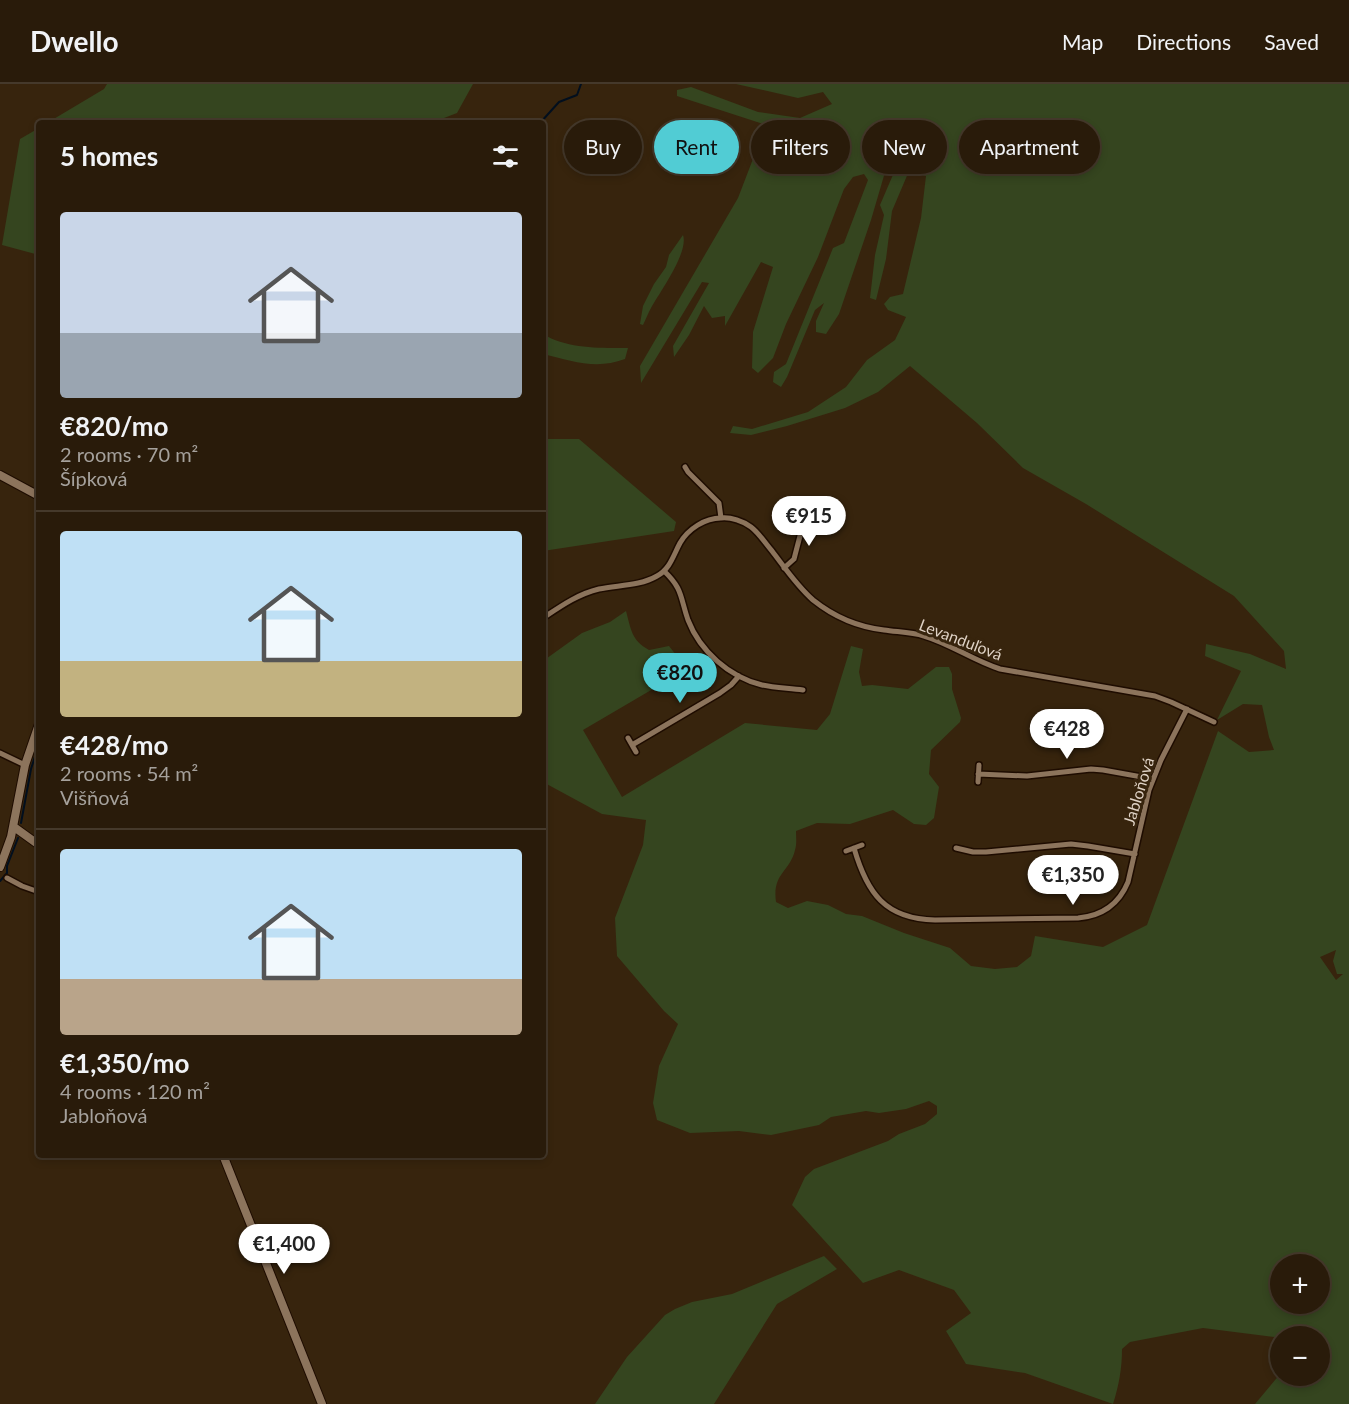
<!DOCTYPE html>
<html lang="en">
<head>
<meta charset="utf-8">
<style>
  :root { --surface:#291b0a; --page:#312413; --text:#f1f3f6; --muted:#a5a19c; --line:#45392b; --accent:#51ccd4 }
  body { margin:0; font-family:Lato,sans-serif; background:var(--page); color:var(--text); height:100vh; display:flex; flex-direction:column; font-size:22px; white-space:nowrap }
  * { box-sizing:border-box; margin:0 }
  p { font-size:20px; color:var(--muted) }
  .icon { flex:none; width:33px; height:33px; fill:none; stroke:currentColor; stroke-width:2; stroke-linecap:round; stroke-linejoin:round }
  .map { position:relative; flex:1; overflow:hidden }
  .details { position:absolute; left:36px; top:36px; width:510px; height:1038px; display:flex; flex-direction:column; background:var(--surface); border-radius:6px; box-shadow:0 3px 9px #0003,0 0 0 2px var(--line) }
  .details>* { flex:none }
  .banner { position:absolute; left:564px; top:36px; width:570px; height:54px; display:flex; gap:12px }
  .controls { position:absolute; left:1270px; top:1170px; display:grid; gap:12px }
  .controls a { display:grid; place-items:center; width:60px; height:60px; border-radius:50%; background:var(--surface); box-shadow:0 3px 9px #0003,0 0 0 2px var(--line); font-size:30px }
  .price { position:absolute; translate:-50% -51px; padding:0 14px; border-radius:21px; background:#fff; color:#222; font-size:20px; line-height:39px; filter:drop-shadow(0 2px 3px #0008) }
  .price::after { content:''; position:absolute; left:50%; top:36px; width:18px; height:14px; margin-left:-9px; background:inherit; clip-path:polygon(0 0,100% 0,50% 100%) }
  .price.active { background:var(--accent); color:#111 }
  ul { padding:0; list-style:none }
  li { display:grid; align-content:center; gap:12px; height:318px; padding:0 24px }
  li+li { border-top:2px solid var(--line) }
  li span { display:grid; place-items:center; height:186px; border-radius:6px; color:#555 }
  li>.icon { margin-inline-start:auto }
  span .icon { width:108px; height:108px; fill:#fffc; stroke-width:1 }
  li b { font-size:26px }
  h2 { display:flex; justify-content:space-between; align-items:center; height:72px; padding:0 24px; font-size:26px }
  .pill { padding:0 21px; border-radius:27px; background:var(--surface); box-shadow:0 3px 9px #0003,0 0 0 2px var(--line); font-size:21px; line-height:54px }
  .pill.active { background:var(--accent); color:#111 }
  header { display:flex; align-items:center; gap:36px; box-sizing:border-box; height:84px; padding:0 30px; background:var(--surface); border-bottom:2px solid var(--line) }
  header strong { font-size:28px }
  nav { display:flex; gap:33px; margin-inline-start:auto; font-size:21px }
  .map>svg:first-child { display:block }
</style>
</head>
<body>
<header>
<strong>Dwello</strong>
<nav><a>Map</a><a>Directions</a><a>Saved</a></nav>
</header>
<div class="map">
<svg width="1349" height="1320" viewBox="0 0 1349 1320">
  <rect width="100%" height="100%" fill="#37240d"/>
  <path fill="#35451f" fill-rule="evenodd" d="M107 0H473L457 29 431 39H47L104 5Z
    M736 0H1349V1320H1255L1281 1289V1292H1320V1252H1281V1276L1275 1253 1203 1244 1130 1258 1122 1265C1122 1284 1119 1301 1113 1320L1025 1289 966 1280 946 1247 971 1229 954 1206 899 1186 863 1199 792 1121 805 1093 814 1085 888 1057 899 1050 925 1040 937 1030V1022L929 1017 906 1025 879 1029 866 1027 831 1033 819 1041 771 1051 739 1047 690 1049 657 1036 653 1019 659 982 678 940 664 927 617 872 615 834 643 761 646 736 602 730 543 698V577L582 549 610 538 626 527C631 545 631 556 649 566L669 562 687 585 583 646 622 713 745 639 817 646 830 630 851 562 863 565 859 588 862 602 872 601 908 605 936 583H949L952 590V605L961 634 960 638 931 666 929 690 939 703 934 734 926 741 914 740 893 726 850 740 817 739 796 747C796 753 797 760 795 766 790 788 772 789 776 818L788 824 807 817 828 821 846 830 862 832 904 849 950 864 971 882 995 885 1017 883 1031 872 1035 852 1103 863 1147 841 1218 647 1249 668 1274 666 1269 653 1262 621 1243 620 1217 636 1241 587 1205 572 1206 560 1250 570 1286 585 1284 567 1234 512 1086 420 1023 384 977 339 910 282 878 308 845 324 787 342 751 351 730 349 733 342 752 345 808 328 846 303 867 276 895 256 906 233 888 226 884 220 890 213 903 210 921 134 926 92 909 87 892 127 886 175 876 216 870 214 875 171 884 131 880 121 895 86 888 78 871 136 839 230 826 250 816 248V237L824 219 815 226 787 293 781 303 773 298 774 288 786 280 833 164 844 159 868 96 864 90 853 93 844 105 818 173 786 240 773 274 758 289 752 284 753 248 773 183 761 178 725 242V232L712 234 704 222 689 251 674 273 673 262 709 199 702 198 641 299 640 282 738 114 766 41 677 12V6L691 3 758 28 800 34 832 20 823 8 798 14ZM1336 866 1333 877 1337 890H1343L1336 896 1320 873ZM1281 1180H1320V1220H1281Z
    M39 44V171L2 161 20 55Z
    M683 151C689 168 660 208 651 224 648 229 646 235 643 241L640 240 643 222 654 200 666 183 669 171Z
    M543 250C567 265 600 264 628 264L625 275C596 286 572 277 543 270Z
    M543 355H579L676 438 674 447 543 467Z
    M824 1172 837 1185 777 1220 714 1320H595L627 1273 665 1231 675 1225 692 1218 732 1210Z"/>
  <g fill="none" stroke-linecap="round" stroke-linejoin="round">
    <path stroke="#020f1e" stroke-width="2" d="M540 39 559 18 577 11 581 0
      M21 739 31 685 39 660
      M0 797 7 789V782L18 754"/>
    <defs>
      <path id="street" d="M685 383 688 388 719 419 721 434
        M784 484 794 475 807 425
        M664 487C683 505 680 513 688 536 700 567 729 593 762 601 775 604 789 604 803 606
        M543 534C561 522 578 510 599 505 618 501 640 502 657 492 670 485 673 472 680 459 688 445 705 434 721 434 731 433 743 437 751 443 759 449 765 459 772 467 785 484 797 502 813 516 833 532 858 543 884 546 897 548 911 548 924 552 951 560 972 576 1000 585L1155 612 1171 618 1214 638
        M628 654 636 668
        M632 661 720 609 731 601 739 592
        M0 669 25 681
        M978 690 1027 692 1091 685 1103 686 1153 695
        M978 698 979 681
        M854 764C867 809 885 835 935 836L1078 834C1102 832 1119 820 1128 798L1149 706 1161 676 1187 625
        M956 764 973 768H986L1071 760 1088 762 1135 770
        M846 767 862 761
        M7 794 22 802 39 808"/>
      <path id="secondary" d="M0 391 39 412
        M14 743 39 761
        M0 783 11 753 25 681 39 640
        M223 1071 322 1320"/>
    </defs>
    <use href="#street" stroke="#1e0c00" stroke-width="8"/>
    <use href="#secondary" stroke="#1e0c00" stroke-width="10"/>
    <use href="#street" stroke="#8c745c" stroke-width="5"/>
    <use href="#secondary" stroke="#8c745c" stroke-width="8"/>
  </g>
  <g text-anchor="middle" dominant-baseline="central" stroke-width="6" stroke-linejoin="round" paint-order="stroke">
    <g font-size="16" fill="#dfd2c5" stroke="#37240d">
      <text transform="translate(961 555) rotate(21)">Levanduľová</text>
      <text transform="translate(1138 707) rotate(-73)">Jabloňová</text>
    </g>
  </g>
</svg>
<div class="controls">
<a>+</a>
<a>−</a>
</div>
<b class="price" style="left:809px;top:463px">€915</b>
<b class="price active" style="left:680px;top:620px">€820</b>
<b class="price" style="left:1067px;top:676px">€428</b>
<b class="price" style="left:1073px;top:822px">€1,350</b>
<b class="price" style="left:284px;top:1191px">€1,400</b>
<div class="banner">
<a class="pill">Buy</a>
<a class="pill active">Rent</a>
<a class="pill">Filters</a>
<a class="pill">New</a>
<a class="pill">Apartment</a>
</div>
<section class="details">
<h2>5 homes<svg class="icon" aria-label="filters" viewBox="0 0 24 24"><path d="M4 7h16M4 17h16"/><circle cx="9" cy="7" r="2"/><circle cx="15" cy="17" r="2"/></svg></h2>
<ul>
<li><span style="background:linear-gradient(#c9d6e8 65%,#9aa5b1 0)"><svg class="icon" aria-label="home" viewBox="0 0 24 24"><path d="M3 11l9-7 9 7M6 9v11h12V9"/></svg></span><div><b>€820/mo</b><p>2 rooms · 70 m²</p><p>Šípková</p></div></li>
<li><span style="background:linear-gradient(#bfe0f5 70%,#c2b280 0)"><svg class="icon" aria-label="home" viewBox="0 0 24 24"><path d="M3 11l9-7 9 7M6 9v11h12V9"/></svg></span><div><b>€428/mo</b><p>2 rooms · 54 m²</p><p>Višňová</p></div></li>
<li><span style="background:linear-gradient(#bfe0f5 70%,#b9a48a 0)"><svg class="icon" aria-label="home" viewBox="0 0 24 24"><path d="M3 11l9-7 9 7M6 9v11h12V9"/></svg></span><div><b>€1,350/mo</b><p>4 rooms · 120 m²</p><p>Jabloňová</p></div></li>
</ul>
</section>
</div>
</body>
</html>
